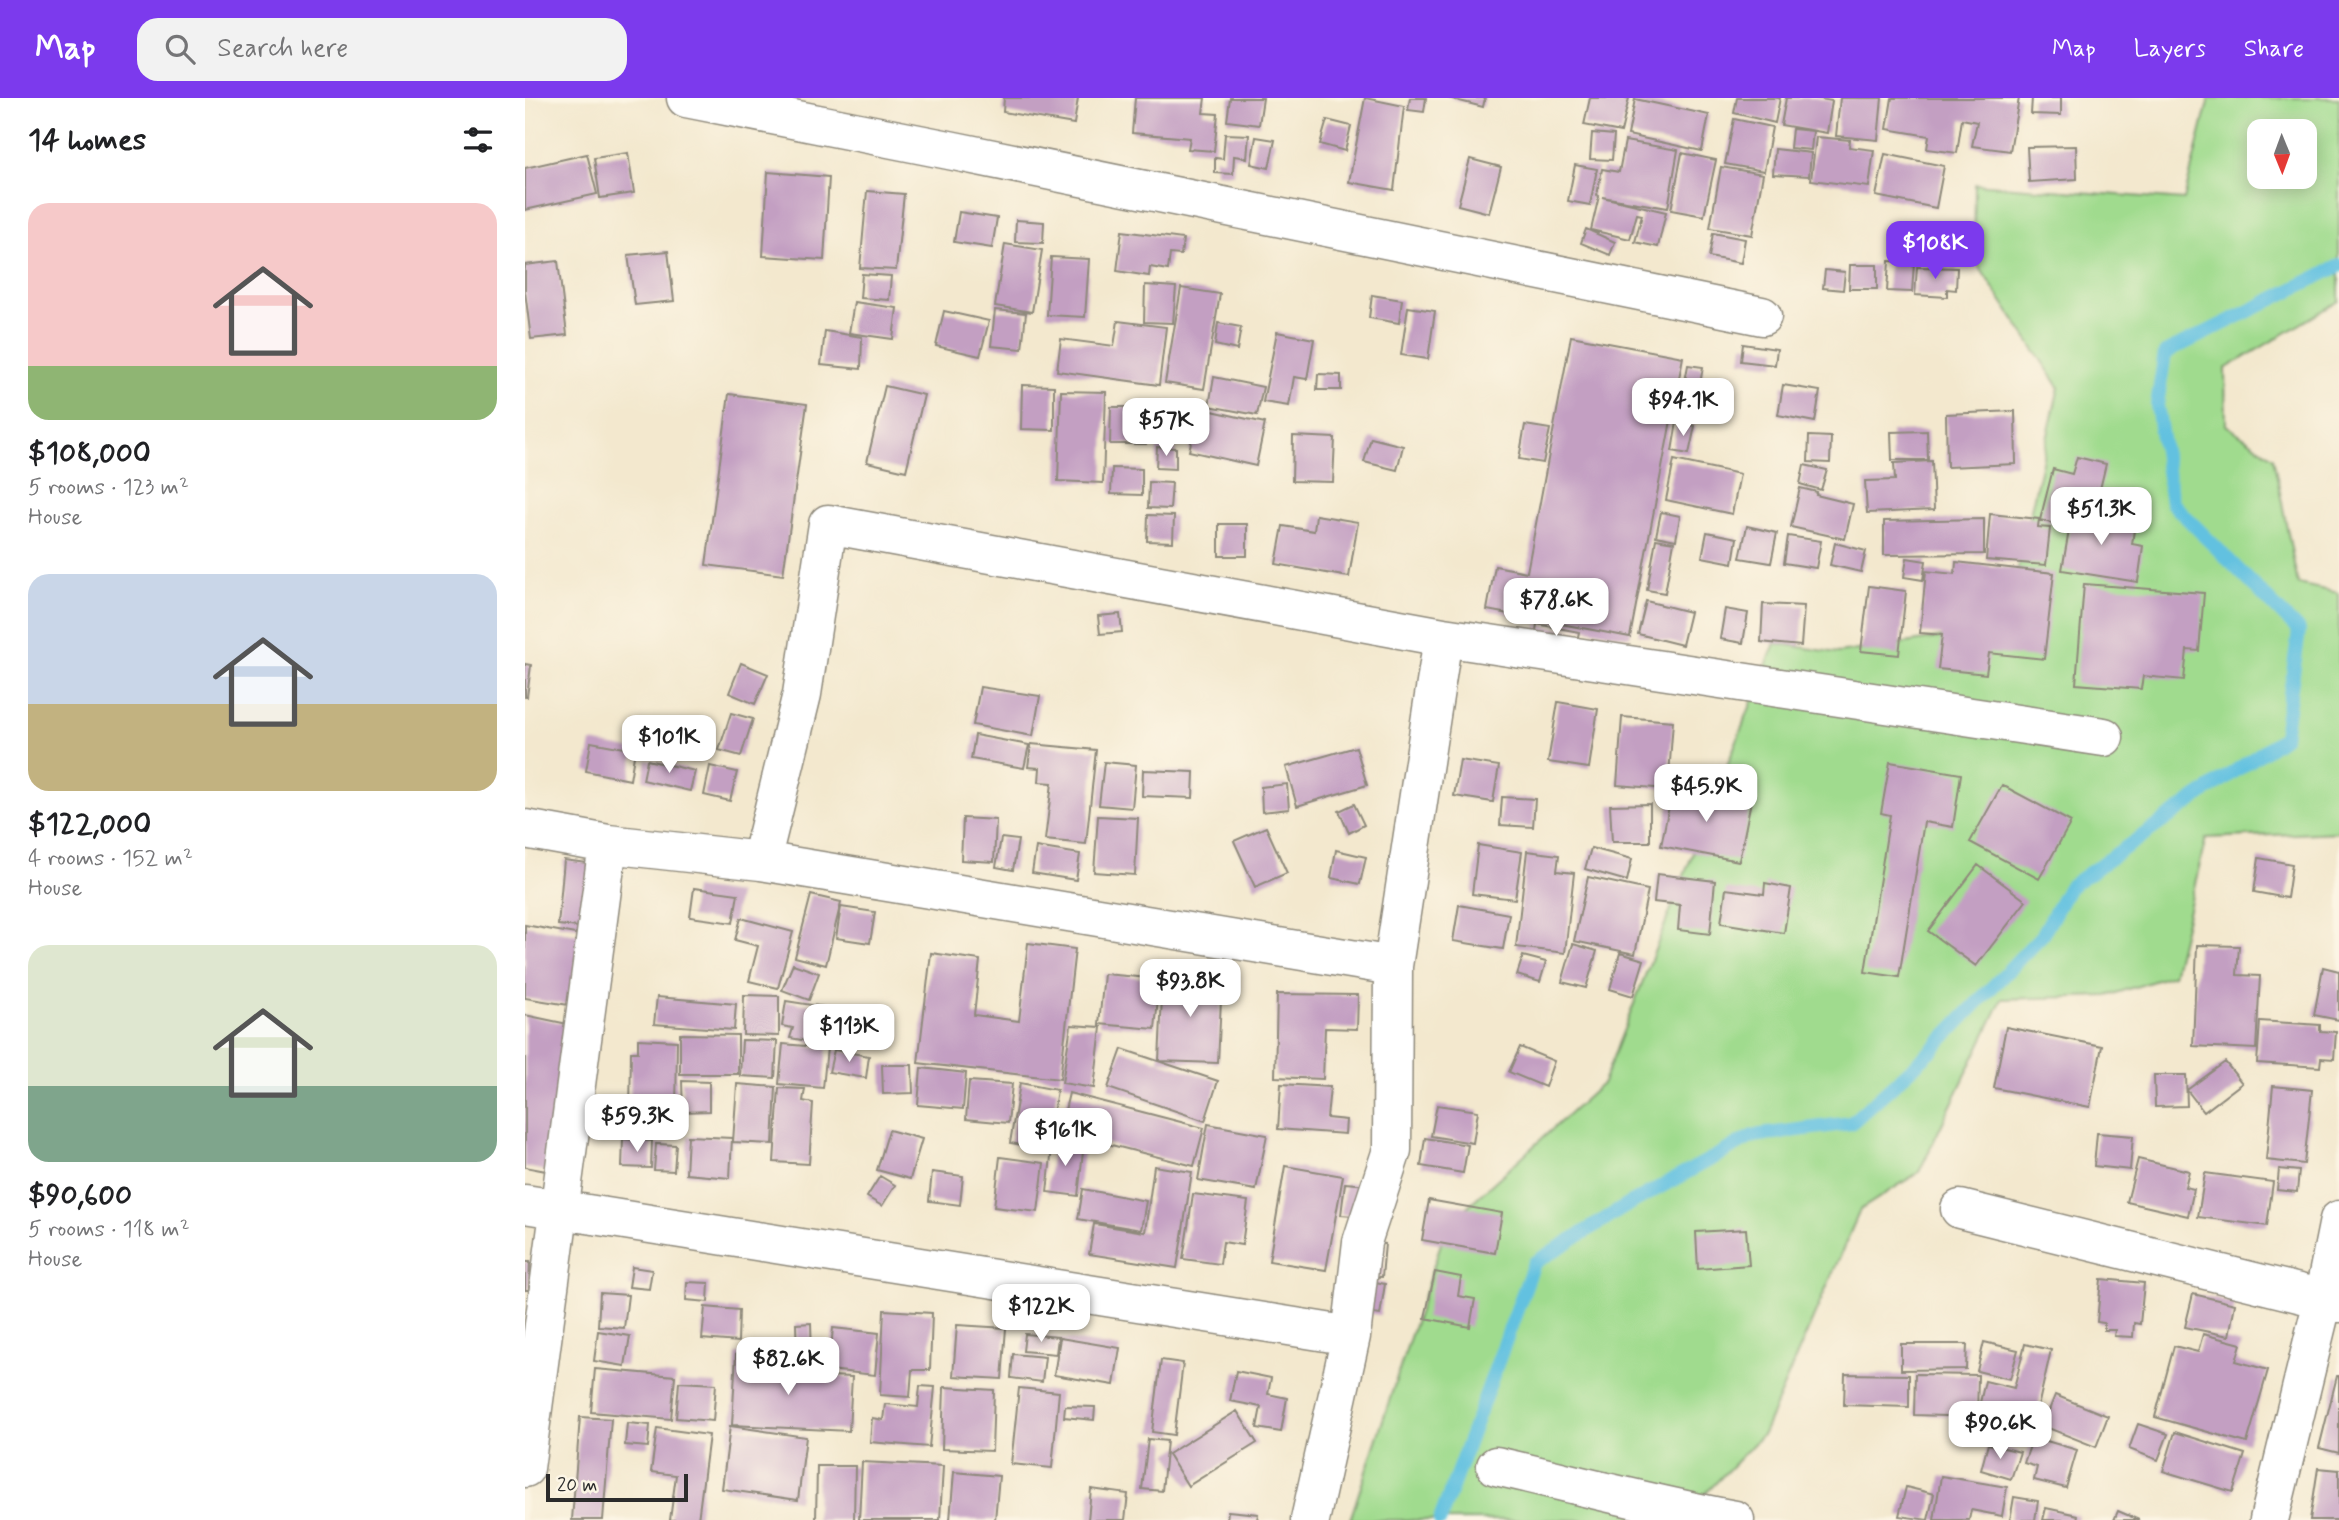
<!DOCTYPE html>
<html lang="en">
<head>
<meta charset="utf-8">
<style>
  :root { --surface:#fff; --page:#f2f2f2; --text:#202124; --muted:#757577; --accent:#7c3aed }
  body { margin:0; font-family:Mynerve,sans-serif; background:var(--page); color:var(--text); height:100vh; display:flex; flex-direction:column; font-size:26px; white-space:nowrap }
  * { box-sizing:border-box; margin:0 }
  p { font-size:23px; color:var(--muted) }
  .icon { flex:none; width:38px; height:38px; fill:none; stroke:currentColor; stroke-width:2; stroke-linecap:round; stroke-linejoin:round }
  .map { position:relative; flex:1; overflow:hidden }
  .sheet { display:flex; flex-direction:column; background:var(--surface); width:525px }
  .sheet>* { flex:none }
  .needle { width:46px; rotate:179deg }
  .fabs { position:absolute; left:1722px; top:21px; display:grid; gap:14px }
  .fabs a { display:grid; place-items:center; width:70px; height:70px; border-radius:14px; background:var(--surface); box-shadow:0 4px 18px #0003; font-size:35px }
  .scale { position:absolute; left:21px; bottom:18px; width:142px; box-sizing:border-box; padding-left:7px; border:4px solid #2b2b2b; border-top:0; font-size:19px; line-height:24px; white-space:nowrap; color:#2b2b2b; -webkit-text-stroke:5px #fcf5e5; paint-order:stroke }
  .price { position:absolute; translate:-50% -60px; padding:0 16px; border-radius:14px; background:#fff; color:#222; font-size:23px; line-height:46px; filter:drop-shadow(0 2px 4px #0008) }
  .price::after { content:''; position:absolute; left:50%; top:42px; width:21px; height:16px; margin-left:-10px; background:inherit; clip-path:polygon(0 0,100% 0,50% 100%) }
  .price.on { background:var(--accent); color:#fff }
  ul { padding:0; list-style:none }
  li { display:grid; align-content:center; gap:14px; height:371px; padding:0 28px }
  li span { display:grid; place-items:center; height:217px; border-radius:21px; color:#555 }
  li>.icon { margin-inline-start:auto }
  span .icon { width:126px; height:126px; fill:#fffc; stroke-width:1 }
  li b { font-size:30px }
  h2 { display:flex; justify-content:space-between; align-items:center; height:84px; padding:0 28px; font-size:30px }
  header { display:flex; align-items:center; gap:42px; box-sizing:border-box; height:98px; padding:0 35px; background:var(--accent); color:#fff }
  header strong { font-size:33px }
  nav { display:flex; gap:38px; margin-inline-start:auto; font-size:24px }
  .search { width:490px; height:63px; background:var(--page); display:flex; align-items:center; gap:18px; box-sizing:border-box; padding:0 24px; border-radius:21px; color:var(--muted); font-size:26px }
  main { display:flex; flex:1; min-height:0 }
  .map>svg:first-child { display:block }
</style>
</head>
<body>
<header>
<strong>Map</strong>
<div class="search"><svg class="icon" aria-label="search" viewBox="0 0 24 24"><circle cx="10" cy="10" r="6"/><path d="M15 15l6 6"/></svg>Search here</div>
<nav><a>Map</a><a>Layers</a><a>Share</a></nav>
</header>
<main>
<section class="sheet">
<h2>14 homes<svg class="icon" aria-label="filters" viewBox="0 0 24 24"><path d="M4 7h16M4 17h16"/><circle cx="9" cy="7" r="2"/><circle cx="15" cy="17" r="2"/></svg></h2>
<ul>
<li><span style="background:linear-gradient(#f6c9c9 75%,#8fb573 0)"><svg class="icon" aria-label="home" viewBox="0 0 24 24"><path d="M3 11l9-7 9 7M6 9v11h12V9"/></svg></span><div><b>$108,000</b><p>5 rooms · 123 m²</p><p>House</p></div></li>
<li><span style="background:linear-gradient(#c9d6e8 60%,#c2b280 0)"><svg class="icon" aria-label="home" viewBox="0 0 24 24"><path d="M3 11l9-7 9 7M6 9v11h12V9"/></svg></span><div><b>$122,000</b><p>4 rooms · 152 m²</p><p>House</p></div></li>
<li><span style="background:linear-gradient(#dfe7d0 65%,#7fa58c 0)"><svg class="icon" aria-label="home" viewBox="0 0 24 24"><path d="M3 11l9-7 9 7M6 9v11h12V9"/></svg></span><div><b>$90,600</b><p>5 rooms · 118 m²</p><p>House</p></div></li>
</ul>
</section>
<div class="map">
<svg width="1814" height="1422" viewBox="0 0 1814 1422">
  <rect width="100%" height="100%" fill="#fcf5e5"/>
  <filter id="ink" filterUnits="userSpaceOnUse"><feTurbulence type="fractalNoise" baseFrequency=".0143" numOctaves="2"/><feDisplacementMap in="SourceGraphic" scale="14" xChannelSelector="R" yChannelSelector="G"/><feConvolveMatrix kernelMatrix="1 2 1 2 8 2 1 2 1" color-interpolation-filters="sRGB"/></filter>
  <filter id="wash" filterUnits="userSpaceOnUse"><feTurbulence type="fractalNoise" baseFrequency=".00686" numOctaves="4" result="noise"/><feDisplacementMap in="SourceGraphic" scale="28" xChannelSelector="R" yChannelSelector="G"/><feGaussianBlur stdDeviation="1.57" result="paint"/><feColorMatrix in="noise" values="0 0 0 0 0 0 0 0 0 0 0 0 0 0 0 0 0 1.4 0 .05"/><feComposite in="paint" operator="in"/></filter>
  <g filter="url(#wash)">
    <rect width="100%" height="100%" fill="#f3e8ce"/>
    <path fill="#a0db8e" stroke="#66835c" stroke-width="2" fill-rule="evenodd" d="M1684 0H1814V203L1700 271 1701 327 1748 359 1773 486 1814 495V734L1681 740 1648 877 1582 898 1477 901 1394 1074 1335 1112 1238 1336 1155 1422H825L922 1127 1078 985 1250 545 1313 555 1479 530 1534 289 1449 161 1450 86 1659 102ZM1734 33H1780V79H1734Z"/>
    <g fill="none" stroke-linecap="round" stroke-linejoin="round">
      <path stroke="#62c1e0" stroke-width="14" d="M915 1422 1009 1165 1106 1105 1228 1038 1326 1025 1407 952 1518 836 1544 789 1759 639 1774 533 1647 405 1632 307 1640 255 1814 168"/>
    </g>
    <g id="blocks">
      <path fill="#c39fc2" d="M479 0H553L549 26 478 14Z
        M610 0H680L678 15 693 16 689 53 663 51 665 40 607 35Z
        M705 0H738L734 27 702 23Z
        M840 0 879 8 869 92 824 84Z
        M885 0H901L899 14 883 12Z
        M923 0H960L958 9Z
        M1065 0H1104L1096 34 1059 27Z
        M1212 0H1255L1250 25 1209 15Z
        M1261 0H1290L1307 3 1302 35 1256 27Z
        M1315 0H1357L1353 42 1311 38Z
        M1367 0H1494L1485 53 1447 48 1452 24 1437 21 1432 55 1402 51 1404 38 1362 31Z
        M1507 0H1536V17L1506 16Z
        M1110 1 1184 17 1177 53 1103 37Z
        M1209 21 1247 29 1239 73 1200 66Z
        M802 22 826 28 820 53 795 46Z
        M1267 31 1288 33 1286 52 1265 50Z
        M1067 35 1089 37 1087 62 1065 61Z
        M700 36 724 37 722 60 709 58 708 76 690 75V60L698 61Z
        M731 39 750 42 744 70 726 66Z
        M1291 39 1325 42 1324 49 1349 52 1344 89 1286 82Z
        M1100 43 1153 52 1143 110 1077 99 1141 114 1133 149 1110 144 1117 117 1112 116 1105 141 1066 132 1074 98 1072 97 1077 71 1094 74Z
        M1551 48 1552 81 1504 84 1502 49Z
        M1250 51 1286 55 1284 78 1248 76Z
        M103 55 109 95 75 100 69 60Z
        M1157 55 1191 62 1179 118 1146 112Z
        M62 56 72 96 0 112V70Z
        M1360 56 1419 68 1411 110 1351 98Z
        M945 61 976 69 964 115 933 107Z
        M1050 67 1072 71 1065 107 1043 103Z
        M1196 69 1238 76 1227 137 1185 130Z
        M243 74 304 79 299 162 238 158Z
        M342 93 379 96 371 172 335 170Z
        M434 114 472 120 467 150 429 144Z
        M491 122 519 124 518 145 490 144Z
        M1061 131 1090 144 1085 157 1056 145Z
        M597 133 658 141 656 157 645 156 643 172 625 169 624 178 592 173Z
        M1188 135 1220 141 1216 165 1184 159Z
        M480 146 517 152 507 214 470 208Z
        M143 153 149 203 110 207 103 157Z
        M526 159 564 161 560 219 522 217Z
        M33 163 42 237 6 241 0 193V167Z
        M1364 163 1389 165 1387 194 1362 193Z
        M1325 167H1352V191H1324Z
        M1392 169 1432 170 1431 192 1422 191V199L1390 197Z
        M1300 172 1320 174 1318 192 1298 190Z
        M337 176 366 178 364 202 335 200Z
        M620 187 651 189 648 225 619 224Z
        M656 190 695 196 679 291 640 285Z
        M847 197 877 202 874 225 844 220Z
        M329 204 372 210 368 241 324 235Z
        M883 209 910 213 903 261 876 257Z
        M470 212 501 215 497 251 466 248Z
        M419 213 464 223 455 258 411 248Z
        M593 223 641 229 634 287 532 273 536 241 589 248Z
        M693 225 716 229 712 252 690 247Z
        M300 233 337 239 336 271 296 267Z
        M752 234 789 241 782 281 769 279 764 308 738 304Z
        M1046 238 1158 259 1105 539 962 512 970 468 1002 474Z
        M1218 246 1252 251 1250 267 1216 263Z
        M1163 267 1178 269 1172 303 1157 300Z
        M793 276 816 277V292H792Z
        M689 279 738 289 732 317 684 308Z
        M497 287 529 288V332L496 331Z
        M1258 287 1295 293 1290 324 1253 317Z
        M360 288 399 297 381 373 342 364Z
        M536 293 581 294 578 385 533 383Z
        M204 296 282 306 258 477 181 467Z
        M660 307 661 334 634 335 633 309Z
        M586 309H622L621 346H585Z
        M674 310 740 325 731 368 664 353Z
        M1490 313 1491 366 1422 369 1421 316Z
        M1152 324 1170 328 1164 356 1147 353Z
        M1000 327 1025 331 1018 365 994 361Z
        M1402 333 1403 362H1367L1366 334Z
        M768 338 810 340 808 384 767 383Z
        M1284 338 1306 339 1305 365 1283 364Z
        M846 340 878 348 872 372 839 364Z
        M632 349 651 350V371L631 370Z
        M1552 359 1581 366 1571 408 1547 402 1541 429 1515 422 1528 371 1547 376Z
        M1149 362 1215 376 1207 416 1141 402Z
        M1407 363 1409 412 1342 415 1340 383 1370 382 1369 365Z
        M1279 367 1302 372 1296 392 1275 386Z
        M587 370 617 371V397L586 396Z
        M624 384 647 385 645 411 623 410Z
        M1275 390 1292 394 1291 397 1328 406 1320 441 1266 429Z
        M1548 410 1592 417 1590 429 1609 432 1607 446 1618 448 1613 484 1537 472Z
        M1136 414 1155 418 1151 442 1131 438Z
        M1465 416 1514 421 1513 429 1525 430 1521 467 1461 462Z
        M623 417 649 418 648 444 622 443Z
        M791 417 833 424 824 479 751 466 758 428 789 433Z
        M1459 421V456L1359 457V423Z
        M694 426H722V458H694Z
        M1222 428 1252 435 1246 465 1215 460Z
        M1182 434 1212 440 1208 465 1177 459Z
        M1263 438 1296 443 1291 470 1259 465Z
        M1131 441 1149 444 1140 495 1122 492Z
        M1310 445 1341 453 1336 474 1305 467Z
        M1382 460 1401 463 1398 482 1379 479Z
        M1431 464 1529 475 1519 561 1464 555 1461 576 1413 571 1417 537 1395 535 1401 473 1430 476Z
        M1559 486 1679 495 1674 553 1662 552 1659 582 1618 578 1616 591 1551 586Z
        M1344 488 1381 493 1374 557 1336 553Z
        M1121 503 1165 514 1157 547 1113 536Z
        M1238 506 1279 508 1276 548 1236 544Z
        M1200 511 1223 515 1218 545 1195 541Z
        M595 516 597 534 575 536 573 518Z
        M1012 526 1054 534 1050 553 1009 546Z
        M216 565 243 576 230 606 204 595Z
        M0 566 6 567 2 599H0Z
        M455 589 515 598 508 638 448 627Z
        M1033 604 1073 611 1064 670 1023 664Z
        M206 615 228 621 216 658 194 652Z
        M1097 619 1148 623 1143 691 1092 687Z
        M450 637 504 647 499 670 446 661Z
        M66 644 110 652 105 682 61 673Z
        M506 646 571 652 561 746 520 742 527 685 514 684 515 670 503 669Z
        M831 649 842 687 772 708 761 669Z
        M122 662 170 673 165 693 118 682Z
        M935 662 974 668 968 704 929 698Z
        M579 664 611 667 607 710 574 707Z
        M1365 664 1436 676 1428 729 1399 724 1374 879 1340 874 1365 717 1356 715Z
        M185 668 212 674 205 703 179 697Z
        M618 672 669 674 668 700 617 698Z
        M762 686 764 711 737 714 736 689Z
        M1477 687 1546 724 1514 781 1445 744Z
        M1148 688 1226 703 1214 763 1136 748Z
        M977 699 1010 701 1008 729 975 727Z
        M829 706 839 727 824 735 814 713Z
        M1125 706V744H1087L1085 707Z
        M573 718 613 720 610 777 569 774Z
        M438 720 471 722 469 764 436 762Z
        M741 729 762 775 730 789 709 743Z
        M476 740 493 742 488 772 471 769Z
        M953 747 997 754 990 801 947 796Z
        M511 749 555 756 551 782 507 775Z
        M1066 750 1107 761 1102 783 1060 771Z
        M811 752 841 759 835 786 806 780Z
        M1002 753 1034 757 1032 773 1049 775 1040 855 991 849Z
        M1734 760 1767 766 1762 800 1729 794Z
        M39 762 70 766 64 830 33 827Z
        M1453 767 1501 803 1451 868 1403 833Z
        M1132 776 1190 783 1185 836 1153 832 1155 807 1129 804Z
        M1063 779 1123 792 1110 856 1049 843Z
        M1240 785 1266 790 1259 835 1196 825 1201 791 1239 796Z
        M169 790 213 796 208 825 165 819Z
        M286 797 316 804 301 867 270 859Z
        M934 807 984 816 978 851 928 843Z
        M316 809 350 814 345 845 311 840Z
        M216 820 268 834 253 890 224 883 233 848 210 842Z
        M0 827 56 837 44 907 0 900Z
        M503 845 550 851 535 981 393 965 406 855 455 862 449 917 494 923Z
        M1048 846 1072 853 1061 890 1037 884Z
        M1672 847 1714 848 1712 877 1735 878 1731 951 1668 948Z
        M1095 855 1119 862 1108 898 1085 891Z
        M998 858 1021 864 1015 884 992 877Z
        M268 866 294 875 284 902 257 892Z
        M1798 869 1814 873V922L1789 917Z
        M579 876 635 881 630 931 574 926Z
        M638 877 697 880 693 965 634 963Z
        M752 896 833 897 832 931 800 930 798 981 750 979Z
        M219 897 254 898V938L218 937Z
        M132 899 211 906 209 932 129 926Z
        M261 903 300 909 294 945 265 940 268 930 257 928Z
        M0 917 52 928 21 1073 0 1069Z
        M1735 923 1795 927V933L1811 934 1809 961 1796 960 1795 969 1732 965Z
        M546 927 576 929 569 990 537 985Z
        M1481 929 1577 948 1565 1009 1469 990Z
        M155 936 213 937V976H155Z
        M113 941 152 943 151 1015 105 1014 106 954H113Z
        M217 942 252 943 250 980 215 978Z
        M258 946 302 950 298 990 254 986Z
        M995 949 1029 963 1020 989 984 974Z
        M597 951 693 983 680 1023 583 990Z
        M309 952 344 958 341 980 304 974Z
        M1700 964 1717 985 1679 1014 1662 992Z
        M357 967H387L388 995 358 996Z
        M396 970 441 975 438 1011 393 1007Z
        M1629 977H1661L1662 1008 1630 1009Z
        M157 983 184 984V1013L158 1014Z
        M444 983 487 986 483 1025 441 1021Z
        M495 985 532 992 522 1051 485 1045Z
        M212 986 251 989 248 1046 208 1044Z
        M756 986 805 989 802 1020 821 1022 820 1036 753 1031Z
        M1748 988 1787 992 1779 1066 1741 1062Z
        M254 990 280 991 278 1003 288 1005 284 1066 249 1064Z
        M544 995 679 1030 669 1068 535 1034Z
        M912 1007 953 1013 948 1045 906 1038Z
        M683 1026 742 1037 731 1092 673 1082Z
        M364 1032 397 1041 385 1081 352 1072Z
        M1572 1035 1608 1038 1605 1072 1569 1068Z
        M163 1038 207 1040 205 1080 161 1076Z
        M900 1040 943 1047 938 1075 896 1068Z
        M98 1041 127 1043 126 1070 97 1069Z
        M528 1041 559 1045 553 1098 522 1094Z
        M131 1046 151 1047 149 1073 129 1072Z
        M475 1059 519 1065 513 1114 469 1109Z
        M1613 1061 1664 1073 1660 1089 1669 1091 1663 1118 1602 1104Z
        M629 1068 667 1074 652 1170 564 1156 569 1126 620 1134Z
        M760 1068 818 1078 801 1172 744 1163Z
        M1754 1071 1774 1073 1772 1094 1752 1092Z
        M407 1074 438 1078 435 1107 404 1103Z
        M1680 1075 1748 1084 1742 1128 1673 1119Z
        M355 1078 370 1087 357 1108 342 1099Z
        M820 1085 843 1087 841 1119 816 1117Z
        M558 1091 621 1103 616 1132 553 1121Z
        M668 1096 723 1103 717 1147 698 1144 695 1166 658 1161Z
        M904 1102 977 1115 970 1155 897 1142Z
        M1221 1131 1224 1167 1173 1171 1171 1134Z
        M840 1144 860 1146 857 1179 838 1178Z
        M0 1164H5L4 1192H0Z
        M107 1169 127 1172 124 1191 104 1189Z
        M910 1174 936 1179 933 1198 950 1201 945 1229 900 1220Z
        M1576 1181 1619 1185 1615 1226 1609 1225 1608 1239 1589 1238 1590 1232H1579V1225L1572 1224Z
        M846 1183 860 1186 855 1217 840 1215Z
        M162 1184 184 1185 183 1204 161 1202Z
        M75 1195 103 1197 99 1230 73 1228Z
        M1668 1196 1710 1206 1704 1238 1660 1229Z
        M180 1209 214 1212 213 1244 177 1241Z
        M359 1212 407 1215 405 1272H387L385 1299 355 1297Z
        M286 1225 287 1257 272 1258 271 1226Z
        M432 1227 481 1230 477 1281 428 1278Z
        M308 1230 354 1235 350 1277 304 1272Z
        M73 1233 105 1238 100 1268 69 1263Z
        M500 1236 533 1239 531 1256 498 1253Z
        M1678 1236 1716 1246 1711 1263 1743 1272 1722 1345 1630 1319 1649 1248 1673 1254Z
        M535 1240 595 1250 589 1287 529 1277Z
        M1459 1244 1493 1252 1485 1281 1452 1273Z
        M1376 1246H1442L1441 1271 1376 1272Z
        M1500 1246 1526 1252 1510 1322 1454 1309 1460 1283 1489 1290Z
        M211 1256 257 1259 256 1276 327 1279 324 1333 207 1327Z
        M488 1256 520 1259 517 1284 486 1280Z
        M636 1262 658 1265 649 1337 627 1334Z
        M70 1271 150 1278 146 1321 66 1314Z
        M711 1273 746 1280 743 1296 762 1300 756 1334 732 1330 736 1309 705 1303Z
        M1320 1276 1384 1277V1309L1319 1307Z
        M1390 1276 1453 1277 1452 1319 1389 1317Z
        M1812 1278H1814V1355L1794 1350Z
        M154 1284 191 1286 188 1323 151 1320Z
        M395 1288 410 1289 404 1349 345 1344 347 1320 358 1322 360 1306 393 1309Z
        M419 1289 469 1292 467 1353 417 1351Z
        M494 1290 534 1294 527 1370 486 1366Z
        M1530 1297 1583 1318 1571 1349 1518 1328Z
        M540 1308 570 1309 569 1322 539 1319Z
        M712 1313 732 1345 663 1388 643 1356Z
        M55 1319 86 1321 78 1422H47Z
        M102 1325 125 1327 123 1349 100 1347Z
        M1613 1326 1643 1336 1633 1362 1604 1351Z
        M205 1328 281 1339 273 1402 197 1391Z
        M132 1330 184 1337 173 1422H145L151 1377 126 1374Z
        M1650 1334 1720 1356 1708 1394 1638 1373Z
        M1508 1339 1552 1352 1541 1390 1509 1382 1512 1369 1499 1365Z
        M623 1341 642 1343 637 1393 617 1391Z
        M1463 1346 1495 1354 1486 1381 1456 1372Z
        M337 1364 418 1368 415 1422H334Z
        M292 1368H330L329 1422H291Z
        M1793 1370 1814 1372V1422H1785Z
        M429 1374 474 1378 470 1422H425Z
        M1416 1378 1482 1389 1477 1418 1446 1412 1444 1422H1409Z
        M1381 1389 1409 1396 1403 1422 1374 1418Z
        M566 1391 603 1396 600 1422H563Z
        M1489 1399 1513 1403 1510 1422H1485Z
        M1521 1410 1553 1417 1552 1422H1518Z
        M703 1413 733 1416 732 1422H702Z
        M1593 1413 1614 1422H1589Z"/>
    </g>
  </g>
  <g filter="url(#ink)">
    <use href="#blocks" fill-opacity="0" stroke="#8f8a7c" stroke-width="2"/>
    <g fill="none" stroke-linecap="round" stroke-linejoin="round">
      <defs>
        <path id="minor" d="M161 0 424 52 1237 218
          M0 731 83 746 236 763 277 596 303 426 918 539 1579 639
          M236 763 868 868
          M0 1106 826 1238
          M1435 1111 1814 1205
          M971 1368C1050 1386 1129 1407 1210 1422
          M0 1370 83 746
          M785 1422 826 1238 837 1144 867 1052 868 868 918 539
          M1744 1422 1798 1202 1814 1122"/>
      </defs>
      <use href="#minor" stroke="#8f8a7c" stroke-width="41"/>
      <use href="#minor" stroke="#fff" stroke-width="38"/>
    </g>
  </g>
</svg>
<div class="fabs">
<a><svg class="needle" viewBox="-14 -14 28 28"><path d="M0-13l5 13h-10z" fill="#e53935"/><path d="M0 13l5-13h-10z" fill="#757577"/></svg></a>
</div>
<div class="scale">20 m</div>
<b class="price on" style="left:1410px;top:183px">$108K</b>
<b class="price" style="left:1158px;top:340px">$94.1K</b>
<b class="price" style="left:641px;top:360px">$57K</b>
<b class="price" style="left:1576px;top:449px">$51.3K</b>
<b class="price" style="left:1031px;top:540px">$78.6K</b>
<b class="price" style="left:144px;top:677px">$101K</b>
<b class="price" style="left:1181px;top:726px">$45.9K</b>
<b class="price" style="left:665px;top:921px">$93.8K</b>
<b class="price" style="left:324px;top:966px">$113K</b>
<b class="price" style="left:112px;top:1056px">$59.3K</b>
<b class="price" style="left:540px;top:1070px">$161K</b>
<b class="price" style="left:516px;top:1246px">$122K</b>
<b class="price" style="left:263px;top:1299px">$82.6K</b>
<b class="price" style="left:1475px;top:1363px">$90.6K</b>
</div>
</main>
</body>
</html>
